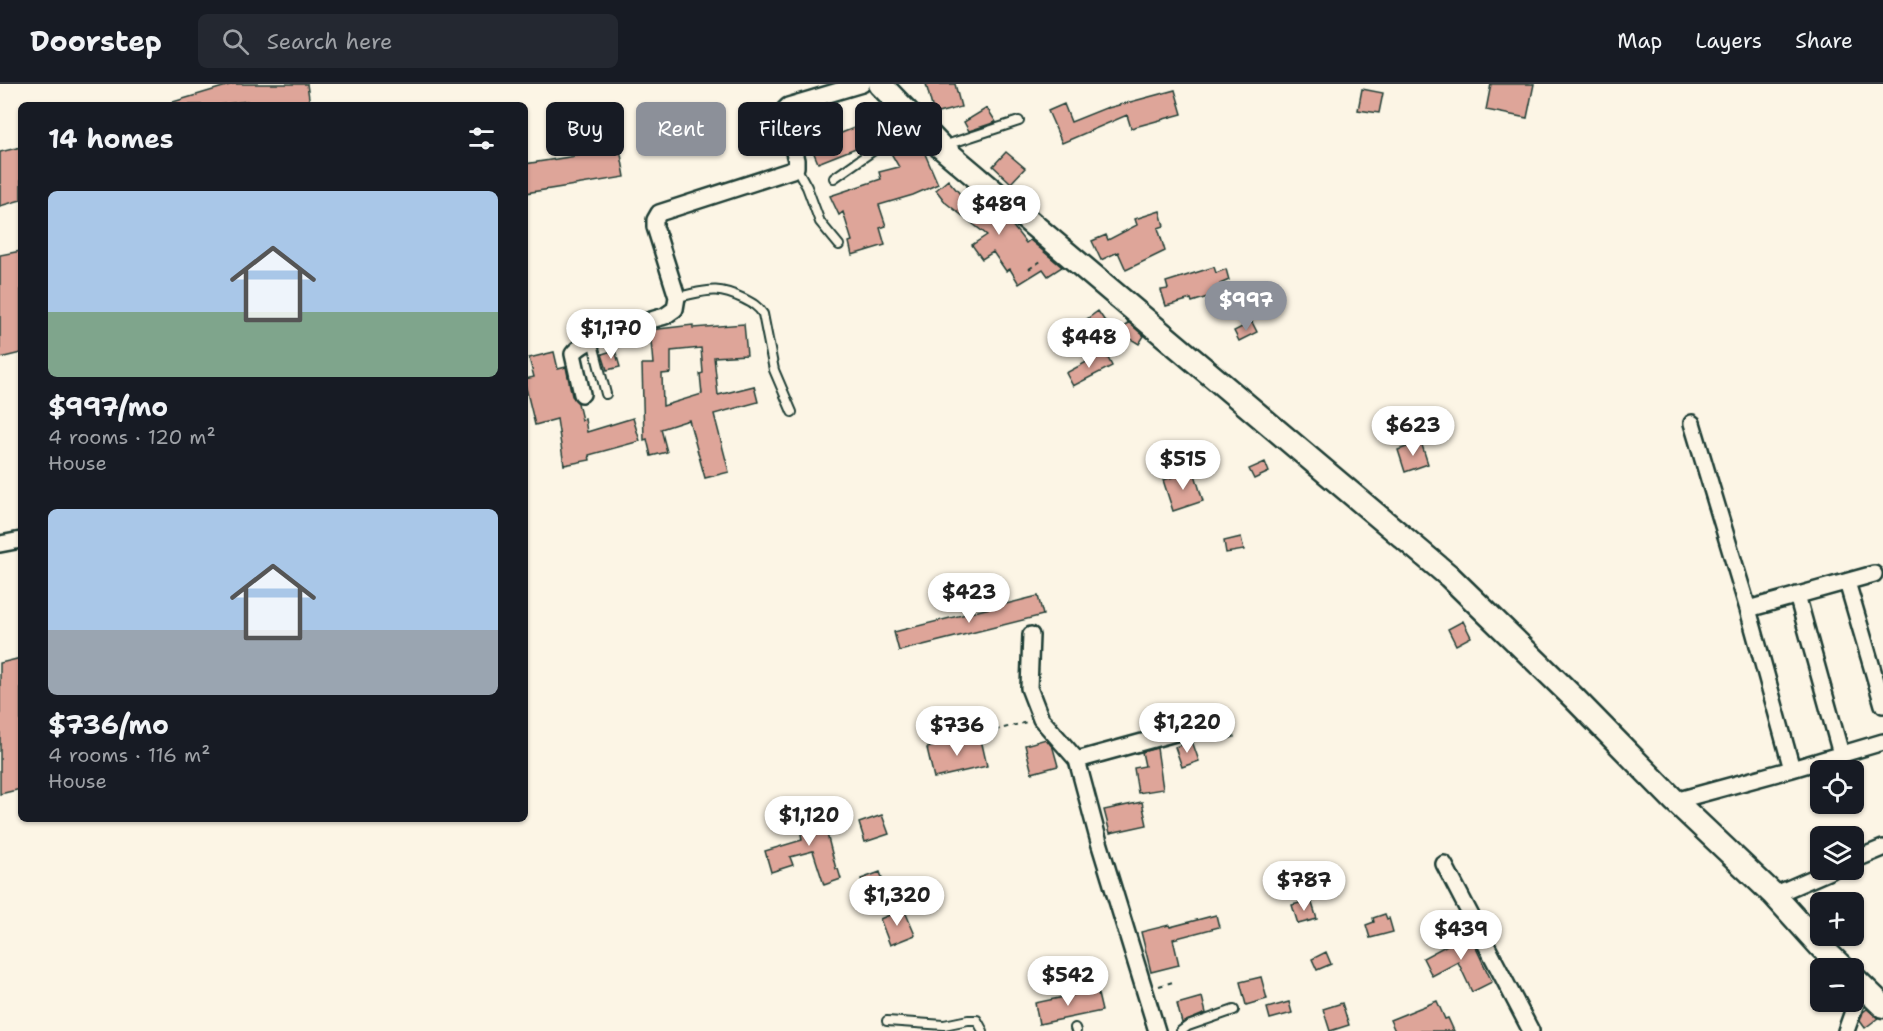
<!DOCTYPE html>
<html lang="en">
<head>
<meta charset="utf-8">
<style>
  :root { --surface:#171b24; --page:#242831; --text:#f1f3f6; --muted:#9ea1a6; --line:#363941; --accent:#8c9099 }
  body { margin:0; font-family:"Shantell Sans",sans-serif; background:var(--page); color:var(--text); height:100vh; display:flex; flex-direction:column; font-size:22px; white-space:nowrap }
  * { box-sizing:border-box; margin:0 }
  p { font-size:20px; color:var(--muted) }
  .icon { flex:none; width:33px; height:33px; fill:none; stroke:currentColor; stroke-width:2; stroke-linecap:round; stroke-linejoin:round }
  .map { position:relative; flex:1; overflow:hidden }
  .drawer { position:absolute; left:18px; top:18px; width:510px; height:720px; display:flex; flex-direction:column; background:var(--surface); border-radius:9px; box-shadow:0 2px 4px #0004 }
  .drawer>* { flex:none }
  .guide { position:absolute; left:546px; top:18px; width:570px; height:54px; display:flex; gap:12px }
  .fabs { position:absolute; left:1810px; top:676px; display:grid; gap:12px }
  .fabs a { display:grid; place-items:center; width:54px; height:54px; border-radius:9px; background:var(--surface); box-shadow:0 2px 4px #0004; font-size:30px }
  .price { position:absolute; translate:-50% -51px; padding:0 14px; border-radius:21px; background:#fff; color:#222; font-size:20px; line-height:39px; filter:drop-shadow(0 2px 3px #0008) }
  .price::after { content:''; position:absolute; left:50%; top:36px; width:18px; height:14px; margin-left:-9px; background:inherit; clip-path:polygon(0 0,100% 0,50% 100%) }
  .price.active { background:var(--accent); color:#fff }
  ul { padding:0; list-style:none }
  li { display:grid; align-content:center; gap:12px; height:318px; padding:0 30px }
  li span { display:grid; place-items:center; height:186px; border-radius:9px; color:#555 }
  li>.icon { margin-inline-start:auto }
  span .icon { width:108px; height:108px; fill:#fffc; stroke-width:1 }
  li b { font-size:26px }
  h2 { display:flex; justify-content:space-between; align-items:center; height:72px; padding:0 30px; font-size:26px }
  .tag { padding:0 21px; border-radius:9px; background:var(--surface); box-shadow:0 2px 4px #0004; font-size:21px; line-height:54px }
  .tag.active { background:var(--accent); color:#fff }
  header { display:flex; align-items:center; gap:36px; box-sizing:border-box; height:84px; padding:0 30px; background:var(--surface); border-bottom:2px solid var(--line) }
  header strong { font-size:28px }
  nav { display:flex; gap:33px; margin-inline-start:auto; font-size:21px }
  .search { width:420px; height:54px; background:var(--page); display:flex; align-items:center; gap:15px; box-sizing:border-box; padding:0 21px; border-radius:9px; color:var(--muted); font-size:22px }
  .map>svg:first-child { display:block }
</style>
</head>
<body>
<header>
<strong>Doorstep</strong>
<div class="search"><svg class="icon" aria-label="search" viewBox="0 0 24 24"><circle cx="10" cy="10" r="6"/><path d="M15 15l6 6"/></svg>Search here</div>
<nav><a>Map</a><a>Layers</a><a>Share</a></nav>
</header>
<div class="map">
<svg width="1883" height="947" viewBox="0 0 1883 947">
  <rect width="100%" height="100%" fill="#fcf5e5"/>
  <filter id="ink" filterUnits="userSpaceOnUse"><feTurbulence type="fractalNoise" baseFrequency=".0167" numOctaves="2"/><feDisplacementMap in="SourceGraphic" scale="12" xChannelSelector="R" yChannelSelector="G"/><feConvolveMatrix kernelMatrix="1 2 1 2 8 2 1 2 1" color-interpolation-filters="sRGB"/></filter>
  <g filter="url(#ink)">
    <path fill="#dea599" stroke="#1f3d34" stroke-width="1.5" fill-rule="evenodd" d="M233 0H307L310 21H248L247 17 219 21H174L173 18Z
      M926 0H955L961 23 934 30Z
      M1491 0H1534L1527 34 1486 26Z
      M1362 5 1383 9 1379 29 1358 26Z
      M1175 6 1182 30 1131 44 1127 31 1062 59 1048 27 1064 20 1071 38 1108 23V24Z
      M987 24 996 38 969 47 964 38Z
      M889 30 895 44 881 54 818 79 813 67 805 70 801 58 822 50 824 56Z
      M909 49 927 68 925 70 938 100 913 111 879 121 886 142 880 144 885 161 852 171 849 158 852 157 843 128 839 131 830 112 881 95 879 88 899 83 888 64Z
      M21 63V116L0 122V68Z
      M620 65 625 93 525 109V80Z
      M1006 68 1025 84 1011 99 993 82Z
      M948 96 961 111 967 103 1012 141 1026 159 1030 156 1062 183 1048 192 1043 185 1019 200 1010 185 1006 187 993 168 982 175 972 161 987 151 946 119 936 106Z
      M1160 127 1164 142 1158 144 1165 167 1126 186 1118 168 1101 176 1092 157 1106 151 1108 156 1137 141 1135 135Z
      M21 167V269L0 274V171Z
      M1214 183 1216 189 1226 185 1229 196 1220 200 1223 208 1192 218 1191 215 1166 222 1161 206 1168 205 1166 198Z
      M1098 227 1113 249 1102 257 1087 235Z
      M1128 238 1144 252 1139 260 1121 249Z
      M1252 238 1257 248 1239 257 1234 247Z
      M744 240 747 271 714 273 718 311 754 302 758 318 714 330 729 388 705 394 689 336 661 345 667 368 651 372 647 355 644 356 642 280H653L650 246 693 241V244ZM701 264 703 289 700 290 702 310 663 322 662 290 671 289V267Z
      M615 266 620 283 607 286 602 270Z
      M554 268 558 285 566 283 572 312 578 319 582 336 585 335 587 348 633 334 640 357 589 371 590 376 564 381 557 335 535 341 525 300V295L534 293 529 274Z
      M1105 268 1112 282 1073 302 1066 289Z
      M1421 358 1428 380 1405 388 1398 366Z
      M1265 378 1269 388 1254 395 1249 385Z
      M1194 387 1203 417 1173 427 1163 396Z
      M1241 453 1244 466 1226 469 1224 457Z
      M1038 512 1043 531 899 567 894 548Z
      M1463 537 1471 553 1456 561 1448 545Z
      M21 574V705L0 710V579Z
      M1230 637 1234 653 1220 657 1216 645 1218 641Z
      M980 651 987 682 934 694 927 664Z
      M1046 655 1053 664 1058 682 1032 689 1025 661Z
      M1192 657 1199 677 1182 683 1175 663Z
      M1157 664 1163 705 1138 709 1134 684 1145 682 1142 668Z
      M1142 718 1147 741 1110 749 1104 726Z
      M827 725 831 745 826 746 836 785H838L841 795 824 801 813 767 790 773 793 781 771 788 765 767 802 756 798 731Z
      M882 731 889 750 865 758 859 739Z
      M880 788 886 805 867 812 861 795Z
      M1311 816 1317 835 1298 840 1292 821Z
      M904 825 915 851 890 861 880 835Z
      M1385 830 1387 835 1389 834 1393 848 1370 854 1366 841 1374 838 1373 834Z
      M1216 831 1219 843 1173 855 1179 881 1151 888 1141 848 1169 841 1170 843Z
      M1467 845 1492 898 1472 908 1458 878 1432 892 1423 874 1455 857 1453 852Z
      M1326 868 1331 880 1317 886 1312 875Z
      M1261 893 1267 915 1246 921 1240 898Z
      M1097 906 1102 927 1039 940 1035 919Z
      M1202 913 1206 929 1182 939 1177 920Z
      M1437 917 1445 935 1448 934 1454 947H1395L1390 936Z
      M1289 918 1292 929 1270 935 1267 924Z
      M1342 919 1349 941 1330 947 1323 925Z
      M1867 925 1878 934 1865 944 1860 937 1863 928Z"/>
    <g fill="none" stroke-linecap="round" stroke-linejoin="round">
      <defs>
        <path id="lane" d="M946 61 1019 37
          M796 83 807 103 820 138 839 161
          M834 94 914 38
          M677 213C707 207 715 201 744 215 752 219 758 222 763 230L774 286 792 328
          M592 256 606 310
          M887 937 944 941 968 936H977L983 947
          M1075 944 1076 947
          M1181 947 1188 942 1234 926"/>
        <path id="street" d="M582 310 573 270C586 252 642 239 665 232L675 225 677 213 655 143V136L659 129 792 86 796 83V76L784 31V26L788 22 862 0
          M1692 339 1748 525 1792 685
          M0 460 21 456
          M1847 498 1883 621
          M1797 511 1841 670
          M1748 525 1874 490
          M1031 551 1029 604 1041 635 1077 676 1099 758 1157 947
          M1077 676 1208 640
          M1675 717 1792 685 1883 658
          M1854 776 1883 764
          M1444 780 1531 947
          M1774 811 1832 786
          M1846 947 1862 902"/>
        <path id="secondary" d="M880 0 941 63 1449 492 1574 614 1675 717 1774 811 1821 863 1844 885
          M1854 894 1883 922"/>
      </defs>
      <use href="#lane" stroke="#1f3d34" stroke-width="12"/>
      <use href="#street" stroke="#1f3d34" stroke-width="20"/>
      <use href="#secondary" stroke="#1f3d34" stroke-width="27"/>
      <path stroke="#1f3d34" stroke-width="2" stroke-dasharray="4.5 4.5" stroke-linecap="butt" d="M1029 185 1044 175
        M969 653 1027 638
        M1159 902 1173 898"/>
      <use href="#lane" stroke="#fcf5e5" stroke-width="8"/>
      <use href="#street" stroke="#fcf5e5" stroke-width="15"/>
      <use href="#secondary" stroke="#fcf5e5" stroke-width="22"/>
    </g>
  </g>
</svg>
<div class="fabs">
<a><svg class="icon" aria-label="locate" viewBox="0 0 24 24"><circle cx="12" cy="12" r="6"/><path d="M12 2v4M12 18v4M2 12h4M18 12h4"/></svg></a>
<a><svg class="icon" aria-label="layers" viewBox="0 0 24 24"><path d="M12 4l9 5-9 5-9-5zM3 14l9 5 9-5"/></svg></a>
<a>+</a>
<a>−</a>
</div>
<b class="price" style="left:999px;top:152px">$489</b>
<b class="price active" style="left:1246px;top:248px">$997</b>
<b class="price" style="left:611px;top:276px">$1,170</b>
<b class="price" style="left:1089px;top:285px">$448</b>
<b class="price" style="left:1413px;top:373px">$623</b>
<b class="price" style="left:1183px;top:407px">$515</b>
<b class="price" style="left:969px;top:540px">$423</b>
<b class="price" style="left:1187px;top:670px">$1,220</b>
<b class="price" style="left:957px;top:673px">$736</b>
<b class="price" style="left:809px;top:763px">$1,120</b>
<b class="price" style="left:1304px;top:828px">$787</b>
<b class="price" style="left:897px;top:843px">$1,320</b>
<b class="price" style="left:1461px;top:877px">$439</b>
<b class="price" style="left:1068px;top:923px">$542</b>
<div class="guide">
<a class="tag">Buy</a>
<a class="tag active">Rent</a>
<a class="tag">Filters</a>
<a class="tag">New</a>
</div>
<section class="drawer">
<h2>14 homes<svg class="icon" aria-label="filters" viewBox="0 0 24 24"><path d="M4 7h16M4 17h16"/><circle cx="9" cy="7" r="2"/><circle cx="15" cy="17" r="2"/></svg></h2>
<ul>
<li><span style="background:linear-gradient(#a9c7e8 65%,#7fa58c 0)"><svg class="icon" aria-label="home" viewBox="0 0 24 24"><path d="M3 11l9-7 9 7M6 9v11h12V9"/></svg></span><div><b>$997/mo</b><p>4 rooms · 120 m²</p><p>House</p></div></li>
<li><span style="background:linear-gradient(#a9c7e8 65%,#9aa5b1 0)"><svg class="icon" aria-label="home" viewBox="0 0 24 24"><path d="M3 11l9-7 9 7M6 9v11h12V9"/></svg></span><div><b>$736/mo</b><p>4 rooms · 116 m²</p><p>House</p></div></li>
</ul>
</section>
</div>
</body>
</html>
